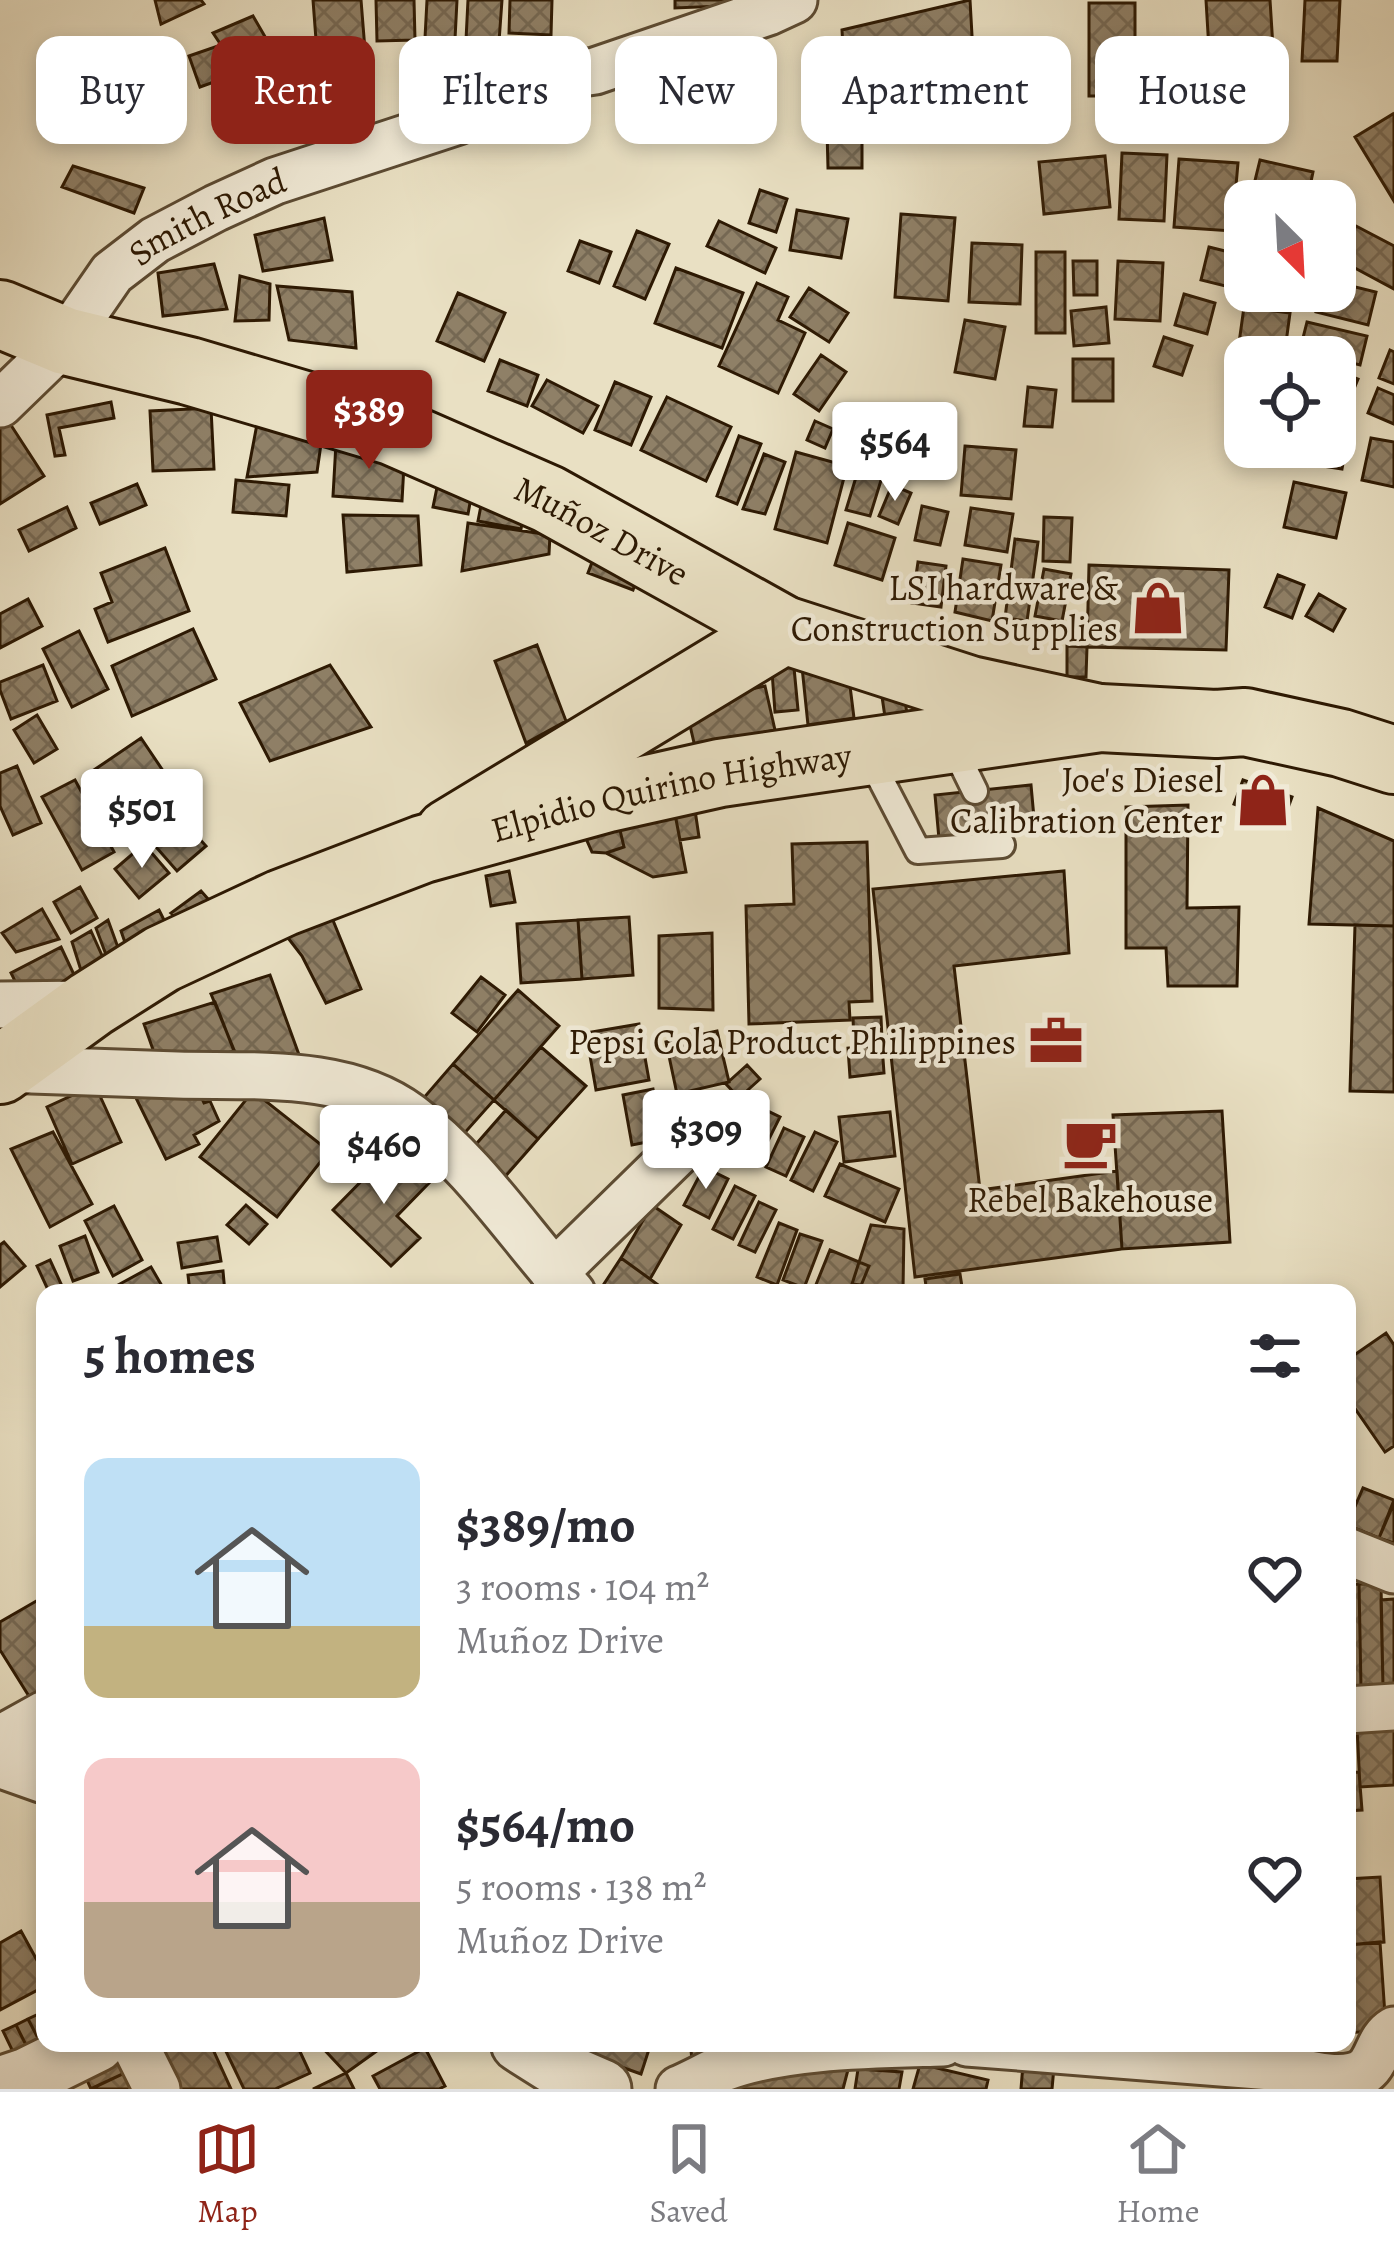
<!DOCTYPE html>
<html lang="en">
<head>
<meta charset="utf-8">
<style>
  :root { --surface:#fff; --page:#f7f7f7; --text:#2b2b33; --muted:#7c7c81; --line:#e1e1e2; --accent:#8f2418 }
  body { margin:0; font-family:Alegreya,serif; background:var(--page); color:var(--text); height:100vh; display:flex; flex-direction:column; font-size:45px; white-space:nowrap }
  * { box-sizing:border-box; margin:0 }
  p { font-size:39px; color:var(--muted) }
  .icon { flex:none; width:66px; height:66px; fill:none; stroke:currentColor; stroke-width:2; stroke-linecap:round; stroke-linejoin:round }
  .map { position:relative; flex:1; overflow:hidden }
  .details { position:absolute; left:36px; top:1284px; width:1320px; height:768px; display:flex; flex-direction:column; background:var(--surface); border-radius:24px; box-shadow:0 6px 18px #0003 }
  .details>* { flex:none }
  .guide { position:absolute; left:36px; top:36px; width:1323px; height:108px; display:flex; gap:24px }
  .needle { width:78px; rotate:156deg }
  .buttons { position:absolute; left:1224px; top:180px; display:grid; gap:24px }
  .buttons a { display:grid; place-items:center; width:132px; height:132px; border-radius:24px; background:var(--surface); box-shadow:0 6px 18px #0003; font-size:60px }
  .price { position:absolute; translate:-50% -102px; padding:0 27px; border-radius:12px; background:#fff; color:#222; font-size:39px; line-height:78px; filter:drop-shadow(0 3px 6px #0008) }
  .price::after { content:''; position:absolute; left:50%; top:72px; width:36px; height:27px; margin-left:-18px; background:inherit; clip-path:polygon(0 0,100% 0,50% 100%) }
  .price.on { background:var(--accent); color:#fff }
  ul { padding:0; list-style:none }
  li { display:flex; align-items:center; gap:36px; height:300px; padding:0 48px }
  li span { display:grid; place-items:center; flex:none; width:336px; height:240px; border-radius:24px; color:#555 }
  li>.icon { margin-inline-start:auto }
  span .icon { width:144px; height:144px; fill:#fffc; stroke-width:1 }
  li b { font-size:51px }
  h2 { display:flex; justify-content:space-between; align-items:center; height:144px; padding:0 48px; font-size:51px }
  .tag { padding:0 42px; border-radius:24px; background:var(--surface); box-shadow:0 6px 18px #0003; font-size:42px; line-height:108px }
  .tag.on { background:var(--accent); color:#fff }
  .dock { display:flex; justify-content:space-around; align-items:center; height:168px; border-top:3px solid var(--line); background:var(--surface); font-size:33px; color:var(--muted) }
  .dock a { display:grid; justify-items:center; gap:6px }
  .dock .on { color:var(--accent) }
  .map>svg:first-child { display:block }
</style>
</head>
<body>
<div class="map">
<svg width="1394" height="2089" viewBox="0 0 1394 2089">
  <defs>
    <pattern id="building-cross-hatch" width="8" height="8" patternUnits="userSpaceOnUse" patternTransform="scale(3)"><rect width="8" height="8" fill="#8f8067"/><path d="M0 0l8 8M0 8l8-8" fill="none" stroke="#756853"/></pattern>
  </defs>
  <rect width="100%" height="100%" fill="#e9e0c3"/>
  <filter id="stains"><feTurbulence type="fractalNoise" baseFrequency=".00167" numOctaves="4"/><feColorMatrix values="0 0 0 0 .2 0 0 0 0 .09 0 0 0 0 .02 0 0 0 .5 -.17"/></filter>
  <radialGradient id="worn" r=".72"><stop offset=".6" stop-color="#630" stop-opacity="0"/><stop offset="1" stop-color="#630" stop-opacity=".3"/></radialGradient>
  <path fill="url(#building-cross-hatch)" stroke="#2d1903" stroke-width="3" d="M155 0H201L204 4 161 24Z
    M313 0H361L365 50 317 53Z
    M376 0H414L415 40 377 41Z
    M427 0H457L455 39 425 38Z
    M468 0H502L499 42 466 40Z
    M510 0H552L551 35 509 33Z
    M675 0H766L767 4 675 8Z
    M970 0 975 89 845 86 842 30Z
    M1206 0H1270L1274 63 1210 67Z
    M1305 0H1340L1337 61H1302Z
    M1089 3H1135V96H1089Z
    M253 16 271 47 240 60 247 70 200 87 189 56 221 45 213 33Z
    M100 81 148 101 141 120 95 106Z
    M1393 114 1394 116V201L1355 137Z
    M827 130H862V168H828Z
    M1122 153 1167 155 1164 221 1119 219Z
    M1105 156 1110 207 1044 214 1039 162Z
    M1179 159 1238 163 1232 231 1174 227Z
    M1260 160 1313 172 1307 201H1250Z
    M73 166 144 188 134 213 62 187Z
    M760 190 787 199 776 232 749 223Z
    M797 210 848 219 841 258 790 250Z
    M901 214 955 218 948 301 895 297Z
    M324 218 332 260 263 271 255 235Z
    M719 221 776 248 765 273 707 246Z
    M1356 226 1394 246V289L1338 259Z
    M637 231 669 244 645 299 614 286Z
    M580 241 611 252 599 283 568 271Z
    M972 243 1022 245 1020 304 969 302Z
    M1209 247 1245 256V291H1293L1290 302 1201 280Z
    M1036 252H1065V333H1036Z
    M1073 261H1097V295H1074Z
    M1118 261 1163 263 1160 321 1115 319Z
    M214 264 227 309 163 316 158 273Z
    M676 268 743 293 722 348 655 323Z
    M240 276 270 284 269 320 235 321Z
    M1335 282 1376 292 1368 325 1316 312 1321 291H1335Z
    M757 283 788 297 778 320 805 333 778 393 719 366Z
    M277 286 352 292 356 348 289 340Z
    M809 288 848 313 829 342 790 317Z
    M458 293 505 313 484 361 437 341Z
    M1184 294 1215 303 1207 334 1175 325Z
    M1106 307 1109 343 1074 346 1071 311Z
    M1244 307 1290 313 1285 350 1239 343Z
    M965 320 1005 327 995 379 955 372Z
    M1307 322 1367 336 1360 365 1300 350Z
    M1164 337 1192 346 1182 375 1154 366Z
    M1390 350 1394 352V384L1379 378Z
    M821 355 846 372 819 411 794 394Z
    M1073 359H1113V401H1073Z
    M500 360 538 375 527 406 488 391Z
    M1335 370 1358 379 1344 413 1335 409Z
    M547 380 598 406 583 433 532 406Z
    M615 382 651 397 631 445 595 430Z
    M1028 387 1056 390 1052 427 1024 426Z
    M1378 388 1394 395V424L1368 413Z
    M667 397 731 427 706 481 641 450Z
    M111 402 114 418 59 428 65 455 55 456 47 415Z
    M261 403 324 423 317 472 247 477Z
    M211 408 214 469 153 471 150 411Z
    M5 416 44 476 0 504V420Z
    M815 421 833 429 825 448 807 440Z
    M1335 426 1349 429 1342 469 1291 461 1294 447H1335Z
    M739 436 761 444 737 504 717 496Z
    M1371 438 1394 442V487L1362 480Z
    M867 441 891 448 870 516 846 510Z
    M336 443 405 447 402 501 333 496Z
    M965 446 1016 450 1011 499 961 495Z
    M796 452 847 466 827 543 775 529Z
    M764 454 785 462 765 514 743 509Z
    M442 463 476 470 468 514 433 507Z
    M236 480 289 485 286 516 233 512Z
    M1294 482 1346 493 1336 538 1284 527Z
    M137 484 146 505 100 524 91 503Z
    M485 485 528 492 521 529 478 521Z
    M892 485 911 493 898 524 879 516Z
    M922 506 948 512 940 545 915 540Z
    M67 507 76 528 29 551 19 530Z
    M971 508 1013 514 1007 552 965 545Z
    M343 515 418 516 421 565 347 572Z
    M1044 517 1072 518 1070 562 1043 561Z
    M468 523 550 535 549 554 462 571Z
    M848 523 895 538 882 580 835 565Z
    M1015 539 1038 542 1027 621 1005 618Z
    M599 544 643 561 633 590 588 573Z
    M165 548 189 611 108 642 95 609 112 602 101 573Z
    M963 559 1001 565 992 621 955 612Z
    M918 562 946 566 941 607 912 603Z
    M1089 565 1229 570 1226 650 1087 647Z
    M1044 569 1071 574 1062 621 1035 616Z
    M1278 575 1304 585 1292 618 1265 607Z
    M1319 594 1345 609 1333 631 1306 616Z
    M28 599 42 626 0 648V614Z
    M193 629 216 679 132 716 112 666Z
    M79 631 108 689 72 707 43 649Z
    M537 645 566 721 526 743 495 661Z
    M1067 646 1087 647 1086 677H1067Z
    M793 657 798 710 775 712 771 658Z
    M847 662 854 718 808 725 802 667Z
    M43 665 57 701 11 719 0 690V682Z
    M330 665 371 727 270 761 240 703Z
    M902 680 907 714 885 717 880 683Z
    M765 686 775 730 695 747 685 704Z
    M37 715 57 749 34 763 14 730Z
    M141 738 180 796 134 828 94 770Z
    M17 766 41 823 13 835 0 806V773Z
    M75 780 114 852 82 870 42 797Z
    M1243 780 1292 797 1283 822 1234 804Z
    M1031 785 1035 829 939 839 935 795Z
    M1188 805 1187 908 1239 907 1237 986H1168L1166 948H1126V807Z
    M1318 808 1394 841V926L1309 924Z
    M695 810 699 837 680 840 675 814Z
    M675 814 686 872 653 877 606 853 624 847 619 826Z
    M178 815 206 846 177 871 149 839Z
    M619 826 624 847 606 853 592 852 584 834Z
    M867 842 872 1001 849 1002 850 1020 749 1024 746 906 794 904 792 844Z
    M144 844 169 873 139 898 115 869Z
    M509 871 515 902 491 906 486 876Z
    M1064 871 1069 953 954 966 980 1190 1117 1171 1122 1249 915 1277 873 889Z
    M80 887 97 918 71 933 54 902Z
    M201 891 225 918 197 934 171 913Z
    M42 909 59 939 16 952 2 933Z
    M159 910 174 940 131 960 121 931Z
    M330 913 361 989 326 1003 302 956 285 934Z
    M629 917 633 975 582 979 578 920Z
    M108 920 120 953 108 960 96 928Z
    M578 920 582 979 521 983 517 924Z
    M1355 925 1394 926V1092L1350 1091Z
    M91 931 109 971 85 983 72 942Z
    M712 933 713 1010 659 1008V936Z
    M61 947 77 981 22 995 11 973Z
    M270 975 302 1063 239 1062 211 994Z
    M481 977 505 995 477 1032 452 1013Z
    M518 990 559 1026 494 1100 453 1064Z
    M215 1002 234 1051 194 1062 157 1061 144 1024Z
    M881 1017 882 1040 854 1042 853 1018Z
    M639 1024 649 1080 596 1090 586 1033Z
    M717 1031 729 1082 677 1094 666 1042Z
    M882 1045 884 1073 850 1077 848 1048Z
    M541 1047 586 1086 538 1139 494 1100Z
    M453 1064 494 1100 461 1137 421 1101Z
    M747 1065 760 1079 739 1098 726 1084Z
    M95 1085 121 1142 72 1164 47 1107Z
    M653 1089 662 1139 632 1145 623 1095Z
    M198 1090 204 1103 210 1101 219 1121 194 1135 199 1144 166 1159 136 1098Z
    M253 1091 329 1151 277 1217 200 1157Z
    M705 1095 734 1108 722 1136 692 1123Z
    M749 1102 780 1117 759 1159 728 1143Z
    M506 1110 538 1139 503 1179 471 1150Z
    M1222 1111 1230 1242 1122 1249 1113 1115Z
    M890 1112 895 1156 844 1162 839 1117Z
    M784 1128 804 1137 786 1176 766 1167Z
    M53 1132 92 1204 50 1227 11 1149Z
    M815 1132 837 1142 813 1191 791 1180Z
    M394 1148 429 1183 397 1216 420 1238 391 1266 333 1210Z
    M840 1164 899 1189 885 1222 825 1196Z
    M704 1167 728 1179 709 1218 684 1205Z
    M735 1186 755 1196 733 1239 713 1229Z
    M759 1202 776 1210 755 1252 739 1245Z
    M246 1205 267 1224 249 1244 227 1225Z
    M652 1205 681 1225 650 1279 621 1258Z
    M114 1206 142 1260 113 1276 85 1221Z
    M779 1223 797 1230 777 1285 757 1277Z
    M871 1225 904 1229 903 1290 852 1284Z
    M800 1234 822 1241 804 1288 783 1280Z
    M85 1236 98 1272 73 1281 60 1246Z
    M217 1237 221 1261 182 1268 178 1243Z
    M4 1242 25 1266 0 1287V1245Z
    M830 1250 869 1266 858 1293 813 1292Z
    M621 1258 650 1279 669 1293H598Z
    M50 1260 62 1286 49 1292 37 1266Z
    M151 1267 162 1286 149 1293H123L118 1285Z
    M223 1271 225 1293H190L188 1275Z
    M960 1274 963 1293H927L925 1279Z
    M1386 1333 1394 1345V1446L1385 1452 1347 1397V1360Z
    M1363 1488 1394 1500 1379 1538 1347 1525Z
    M1394 1503V1543L1379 1538Z
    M1359 1584H1381L1383 1688 1361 1689Z
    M1359 1584 1361 1689H1347V1585Z
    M45 1596V1694L32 1701 0 1650V1622Z
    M1394 1599V1688H1383L1381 1600Z
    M1394 1725V1785L1360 1787 1357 1728Z
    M1359 1772 1362 1810 1347 1811V1773Z
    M1380 1877 1384 1942 1347 1945V1879Z
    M21 1931 45 1975V1986L0 2010V1943Z
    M1380 1942 1386 2030 1347 2033V1945Z
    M41 2013 45 2020V2042L41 2044 28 2019Z
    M28 2019 41 2044 28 2049 16 2025Z
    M16 2025 28 2049 15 2056 3 2031Z
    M155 2043H210L231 2089H176Z
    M222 2043H296L310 2073 275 2089H244Z
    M318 2043H388L346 2073Z
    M585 2043H651L641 2074 582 2053Z
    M690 2043H732L692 2059Z
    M425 2048 445 2086 439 2089H380L373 2076Z
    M122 2050 131 2070 91 2089 82 2069Z
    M850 2062 843 2089H740L742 2073Z
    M920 2064 988 2080 986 2089H913Z
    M1023 2064 1054 2067 1052 2089H1021Z
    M858 2069 902 2072 899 2089H855Z
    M131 2070 140 2089H90Z
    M346 2073 354 2089H313Z"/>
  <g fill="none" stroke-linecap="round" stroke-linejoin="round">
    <defs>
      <path id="service" d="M951 742 975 791
        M867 753 918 851 1002 845 996 833"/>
      <g id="minor">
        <path id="s1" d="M0 404 65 341 112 273 155 240 216 208 275 181 458 121 519 82 595 71 768 12 794 0"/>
        <path d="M0 1005 91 1004"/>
        <path d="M2 1069C60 1071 119 1073 177 1075 253 1077 346 1068 410 1116 474 1164 519 1234 572 1293"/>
        <path d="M554 1273 689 1141"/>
        <path d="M1347 1551 1394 1570"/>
        <path d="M1347 1710 1394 1707"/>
        <path d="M0 1739 45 1714"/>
        <path d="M134 2043 157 2089"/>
        <path d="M967 2043C1068 2051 1170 2059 1271 2067 1296 2069 1328 2082 1353 2076 1380 2070 1374 2042 1394 2030"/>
        <path d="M679 2089C693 2083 707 2075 721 2069 783 2045 876 2045 943 2043"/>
      </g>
      <path id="tertiary" d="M0 1758 45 1774
        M520 2043 572 2076 602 2089
        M0 2086 27 2077 96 2043"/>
      <g id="primary">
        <path id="s2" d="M0 314 65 341 189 371 392 431 548 499 784 630 970 690 1094 717"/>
        <path d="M449 833 784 630"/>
      </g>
      <g id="trunk">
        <path id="s3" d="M0 1070 91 1004 162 959 282 903 423 849 608 798 720 773 1100 718 1216 724 1245 722 1341 743 1394 760"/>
      </g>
    </defs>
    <use href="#service" stroke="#5c4b33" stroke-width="30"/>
    <use href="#minor" stroke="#5c4b33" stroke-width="51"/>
    <use href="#tertiary" stroke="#5c4b33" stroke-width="63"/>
    <use href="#primary" stroke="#2d1903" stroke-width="72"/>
    <use href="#trunk" stroke="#2d1903" stroke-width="72"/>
    <use href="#service" stroke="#f1ebd8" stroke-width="24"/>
    <use href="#minor" stroke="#f1ebd8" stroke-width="45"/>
    <use href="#tertiary" stroke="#f1ebd8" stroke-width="57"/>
    <use href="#primary" stroke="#e9e0c3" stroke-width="66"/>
    <use href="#trunk" stroke="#e9e0c3" stroke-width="66"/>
  </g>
  <defs>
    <symbol id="shop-bare" viewBox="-9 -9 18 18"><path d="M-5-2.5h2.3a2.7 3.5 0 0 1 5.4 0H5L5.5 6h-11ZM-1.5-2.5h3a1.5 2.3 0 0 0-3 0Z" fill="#8f2418" stroke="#f1ebd8" stroke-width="2.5" paint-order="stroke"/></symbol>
    <symbol id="office-bare" viewBox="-9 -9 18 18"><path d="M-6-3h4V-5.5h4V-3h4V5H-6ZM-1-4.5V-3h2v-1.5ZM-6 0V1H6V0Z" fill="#8f2418" stroke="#f1ebd8" stroke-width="2.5" paint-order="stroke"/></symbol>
    <symbol id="cafe-bare" viewBox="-9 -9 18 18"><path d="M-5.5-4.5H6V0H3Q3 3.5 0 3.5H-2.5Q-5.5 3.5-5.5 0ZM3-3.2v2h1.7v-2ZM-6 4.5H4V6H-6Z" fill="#8f2418" stroke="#f1ebd8" stroke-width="2.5" paint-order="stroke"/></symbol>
  </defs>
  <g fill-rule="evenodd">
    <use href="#shop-bare" x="1120" y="570" width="76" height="76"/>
    <use href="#shop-bare" x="1225" y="762" width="76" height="76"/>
    <use href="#office-bare" x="1018" y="1003" width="76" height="76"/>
    <use href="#cafe-bare" x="1052" y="1105" width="76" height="76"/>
  </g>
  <g text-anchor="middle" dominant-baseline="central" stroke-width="9" stroke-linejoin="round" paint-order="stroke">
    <g font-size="36" fill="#2d1903" stroke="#f1ebd8">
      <text stroke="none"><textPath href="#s1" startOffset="285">Smith Road</textPath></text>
      <text stroke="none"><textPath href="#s2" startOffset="642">Muñoz Drive</textPath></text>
      <text stroke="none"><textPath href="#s3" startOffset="735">Elpidio Quirino Highway</textPath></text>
    </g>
    <g font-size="36" fill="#2d1903" stroke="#f1ebd8" text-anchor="end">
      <text x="1118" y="587">LSI hardware &amp;<tspan x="1118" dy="41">Construction Supplies</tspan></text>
      <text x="1223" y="779">Joe's Diesel<tspan x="1223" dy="41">Calibration Center</tspan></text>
      <text x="1016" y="1041">Pepsi Cola Product Philippines</text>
      <text x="1090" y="1199" text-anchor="middle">Rebel Bakehouse</text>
    </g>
  </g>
  <rect width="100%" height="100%" filter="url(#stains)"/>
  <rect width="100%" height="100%" fill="url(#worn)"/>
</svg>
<div class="buttons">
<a><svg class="needle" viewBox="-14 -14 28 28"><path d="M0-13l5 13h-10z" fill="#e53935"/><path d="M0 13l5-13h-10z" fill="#7c7c81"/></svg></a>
<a><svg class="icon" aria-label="locate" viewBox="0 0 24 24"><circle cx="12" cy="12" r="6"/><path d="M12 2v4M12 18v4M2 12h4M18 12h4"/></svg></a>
</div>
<b class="price on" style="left:369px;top:472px">$389</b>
<b class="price" style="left:895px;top:504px">$564</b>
<b class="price" style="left:142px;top:871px">$501</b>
<b class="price" style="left:706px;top:1192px">$309</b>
<b class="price" style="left:384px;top:1207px">$460</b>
<div class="guide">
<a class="tag">Buy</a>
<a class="tag on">Rent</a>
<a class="tag">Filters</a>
<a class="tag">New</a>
<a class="tag">Apartment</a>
<a class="tag">House</a>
</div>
<section class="details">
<h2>5 homes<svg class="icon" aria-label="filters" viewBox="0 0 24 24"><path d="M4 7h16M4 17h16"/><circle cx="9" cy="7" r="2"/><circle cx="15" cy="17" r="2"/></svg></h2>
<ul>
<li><span style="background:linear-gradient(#bfe0f5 70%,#c2b280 0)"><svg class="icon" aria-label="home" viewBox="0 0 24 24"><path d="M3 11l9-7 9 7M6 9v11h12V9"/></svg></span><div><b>$389/mo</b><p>3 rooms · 104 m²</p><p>Muñoz Drive</p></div><svg class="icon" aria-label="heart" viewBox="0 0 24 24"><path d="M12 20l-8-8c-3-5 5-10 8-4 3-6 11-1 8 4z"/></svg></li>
<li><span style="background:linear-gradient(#f6c9c9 60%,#b9a48a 0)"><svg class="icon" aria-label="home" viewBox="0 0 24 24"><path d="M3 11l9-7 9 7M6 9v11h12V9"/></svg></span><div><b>$564/mo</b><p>5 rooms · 138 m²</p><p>Muñoz Drive</p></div><svg class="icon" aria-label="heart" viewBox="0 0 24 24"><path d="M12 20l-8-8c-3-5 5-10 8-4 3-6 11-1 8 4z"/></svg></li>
</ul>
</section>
</div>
<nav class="dock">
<a class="on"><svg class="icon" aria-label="map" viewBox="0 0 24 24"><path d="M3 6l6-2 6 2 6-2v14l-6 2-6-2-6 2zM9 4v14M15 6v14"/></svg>Map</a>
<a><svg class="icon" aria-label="saved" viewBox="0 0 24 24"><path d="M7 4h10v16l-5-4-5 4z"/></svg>Saved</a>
<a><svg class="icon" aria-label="home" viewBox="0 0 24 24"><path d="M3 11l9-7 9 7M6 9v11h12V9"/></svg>Home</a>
</nav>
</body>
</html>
